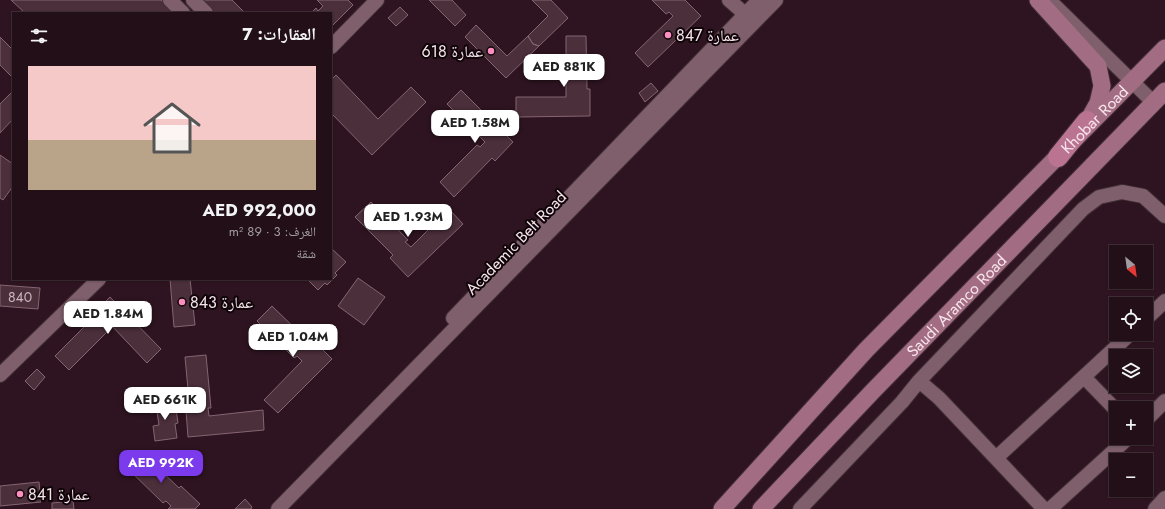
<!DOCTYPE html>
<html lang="ar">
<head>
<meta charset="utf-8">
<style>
  :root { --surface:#220f18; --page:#2e1d25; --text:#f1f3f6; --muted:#a29ca2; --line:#3f2f37; --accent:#7c3aed }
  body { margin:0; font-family:Jost,"Noto Naskh Arabic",sans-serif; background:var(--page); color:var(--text); direction:rtl; height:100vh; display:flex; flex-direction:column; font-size:15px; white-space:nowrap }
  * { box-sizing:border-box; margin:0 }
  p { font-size:13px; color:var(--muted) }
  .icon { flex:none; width:22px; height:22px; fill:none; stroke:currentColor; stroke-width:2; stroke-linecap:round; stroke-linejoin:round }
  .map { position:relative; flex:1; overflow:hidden; direction:ltr }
  .drawer { position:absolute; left:12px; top:12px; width:320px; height:268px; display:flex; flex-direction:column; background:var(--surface); border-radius:0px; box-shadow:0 1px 3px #0004,0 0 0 1px var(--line); direction:rtl }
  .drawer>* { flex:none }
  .needle { width:26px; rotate:151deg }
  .tools { position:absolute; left:1109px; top:245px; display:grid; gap:8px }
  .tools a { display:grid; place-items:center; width:44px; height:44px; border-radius:0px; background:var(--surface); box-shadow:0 1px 3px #0004,0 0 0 1px var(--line); font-size:20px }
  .price { position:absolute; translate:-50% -34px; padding:0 9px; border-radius:8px; background:#fff; color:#222; font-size:13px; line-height:26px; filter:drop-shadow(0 1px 2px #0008) }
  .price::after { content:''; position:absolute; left:50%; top:24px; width:12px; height:9px; margin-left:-6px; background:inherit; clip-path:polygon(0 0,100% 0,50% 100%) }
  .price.current { background:var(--accent); color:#fff }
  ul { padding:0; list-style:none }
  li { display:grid; align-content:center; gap:8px; height:212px; padding:0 16px }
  li span { display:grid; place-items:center; height:124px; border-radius:0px; color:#555 }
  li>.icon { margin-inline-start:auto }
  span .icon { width:72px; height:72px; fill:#fffc; stroke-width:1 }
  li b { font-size:17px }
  h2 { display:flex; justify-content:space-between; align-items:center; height:48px; padding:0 16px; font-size:17px }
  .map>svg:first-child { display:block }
</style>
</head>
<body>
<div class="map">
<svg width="1165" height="509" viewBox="0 0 1165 509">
  <rect width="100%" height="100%" fill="#2e1420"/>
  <path fill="#4b2f3b" stroke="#856572" d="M11 0H161L174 13H25Z
    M202 0H232L245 13H215Z
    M317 0H348L353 5 332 26 331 13H311L316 8 318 11 323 6Z
    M429 0H452L466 15 455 26Z
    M532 0H551L568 18 539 46 533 44 528 36 548 16Z
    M652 0H685L701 16 648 67 635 53 673 16 669 12 666 14Z
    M400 7 408 15 396 26 388 18Z
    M476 25 507 56 528 36 533 44 539 46 506 78 465 37Z
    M566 36H586L587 89H590V116L516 117V97H566Z
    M0 37 13 50V78L0 65Z
    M336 75 378 119 411 87 426 102 372 155 331 113V80Z
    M651 83 658 91 645 102 639 93Z
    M461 90 513 142 495 161 492 158 454 197 440 182 477 145 480 147 485 142 447 104Z
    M13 91V119L0 133V104Z
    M0 155 13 164V186L3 200 0 198Z
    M371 202 408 240 405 242 411 247 449 209 463 224 408 277 390 258 393 255 355 217Z
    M331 248 346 262 335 273 337 275 327 285 325 283 318 290 307 279H331Z
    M358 278 385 297 364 325 338 306Z
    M170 279H190L195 325 174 327Z
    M0 285 40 288 38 309 0 306Z
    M110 297 161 349 147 363 110 324 105 329 108 331 69 370 55 356 93 318 91 316Z
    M272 306 310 343 313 340 332 359 278 413 264 400 302 361 297 356 294 358 257 321Z
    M206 355 211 408H208L209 416 263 410 264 430 188 437 186 411H190L185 357Z
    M37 369 45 377 34 390 25 381Z
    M172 401 173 409H176L178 423 175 424 177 438 155 441 153 426 159 425 157 412 151 413 150 403Z
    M140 451 179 488 181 486 200 504 195 509H168L171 506 166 501 163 503 125 466Z
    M39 482 41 502 0 506V486Z
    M245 499 252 507 251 509H235Z
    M73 501 74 509H52V503Z"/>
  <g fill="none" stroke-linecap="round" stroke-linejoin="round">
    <defs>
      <path id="minor" d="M170 0 183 13
        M193 0 206 13
        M729 0 745 14
        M1049 0 1154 103
        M331 47 377 0
        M453 318 759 0
        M1146 319 1165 301
        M0 375 99 279
        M1084 377 1116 410
        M919 381 1083 209 1099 197 1122 192 1143 196 1165 216
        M1146 420 1165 401
        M996 458 1130 334
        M278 509 776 0
        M800 509 902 402 919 381 939 398 1044 509
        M1050 509 1128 438
        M1155 509 1165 498"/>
      <g id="major">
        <path d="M1038 0 1098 66 1102 86 1098 103 1089 119"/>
        <path id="s1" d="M722 509 866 350 1165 48"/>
        <path id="s2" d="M761 509 872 392 1165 91"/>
      </g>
      <path id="highway" d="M1058 157 1087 121"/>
    </defs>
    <use href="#minor" stroke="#422f36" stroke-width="16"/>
    <use href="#major" stroke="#422f36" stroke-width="19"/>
    <use href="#highway" stroke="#422f36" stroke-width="22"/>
    <use href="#minor" stroke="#7e5f6b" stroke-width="14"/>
    <use href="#major" stroke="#a26c82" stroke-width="17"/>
    <use href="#highway" stroke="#ba7492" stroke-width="20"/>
  </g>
  <g fill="#fd8ec0" stroke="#0f0509" stroke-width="1.5">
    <circle cx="668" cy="35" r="4"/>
    <circle cx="491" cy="51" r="4"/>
    <circle cx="182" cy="302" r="4"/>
    <circle cx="20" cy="494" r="4"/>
  </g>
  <g text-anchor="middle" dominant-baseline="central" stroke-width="4" stroke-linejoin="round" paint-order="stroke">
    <g font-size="14" fill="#ccb7bf">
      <text x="20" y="297">840</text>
    </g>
    <g font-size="16" fill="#f7e4eb" stroke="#0f0509" text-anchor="start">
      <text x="676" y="35">عمارة 847</text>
      <text x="483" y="51" text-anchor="end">عمارة 618</text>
      <text x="190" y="302">عمارة 843</text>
      <text x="28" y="494">عمارة 841</text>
    </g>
    <g font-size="16" fill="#f7e4eb" stroke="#0f0509">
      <text stroke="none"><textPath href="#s1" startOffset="539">Khobar Road</textPath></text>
      <text transform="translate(516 243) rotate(-46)">Academic Belt Road</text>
      <text stroke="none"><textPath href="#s2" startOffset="282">Saudi Aramco Road</textPath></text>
    </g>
  </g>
</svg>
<div class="tools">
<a><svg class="needle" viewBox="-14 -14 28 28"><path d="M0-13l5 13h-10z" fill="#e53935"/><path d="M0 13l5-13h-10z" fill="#a29ca2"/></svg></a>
<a><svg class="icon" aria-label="locate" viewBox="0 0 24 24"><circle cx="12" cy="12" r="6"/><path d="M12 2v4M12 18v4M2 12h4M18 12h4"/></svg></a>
<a><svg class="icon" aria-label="layers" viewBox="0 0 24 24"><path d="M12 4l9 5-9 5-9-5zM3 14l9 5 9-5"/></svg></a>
<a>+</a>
<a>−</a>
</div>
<b class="price" style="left:564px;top:88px">AED 881K</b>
<b class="price" style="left:475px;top:144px">AED 1.58M</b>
<b class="price" style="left:408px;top:238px">AED 1.93M</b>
<b class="price" style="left:108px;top:335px">AED 1.84M</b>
<b class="price" style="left:293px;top:358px">AED 1.04M</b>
<b class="price" style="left:165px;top:421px">AED 661K</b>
<b class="price current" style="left:161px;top:484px">AED 992K</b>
<section class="drawer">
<h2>العقارات: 7<svg class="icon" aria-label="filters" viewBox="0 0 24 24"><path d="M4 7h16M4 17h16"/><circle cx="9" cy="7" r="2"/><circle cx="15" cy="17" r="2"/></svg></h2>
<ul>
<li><span style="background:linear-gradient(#f6c9c9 60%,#b9a48a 0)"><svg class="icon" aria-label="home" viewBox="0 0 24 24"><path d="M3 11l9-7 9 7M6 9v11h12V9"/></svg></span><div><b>AED 992,000</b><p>الغرف: 3 · 89 m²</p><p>شقة</p></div></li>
</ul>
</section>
</div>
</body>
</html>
